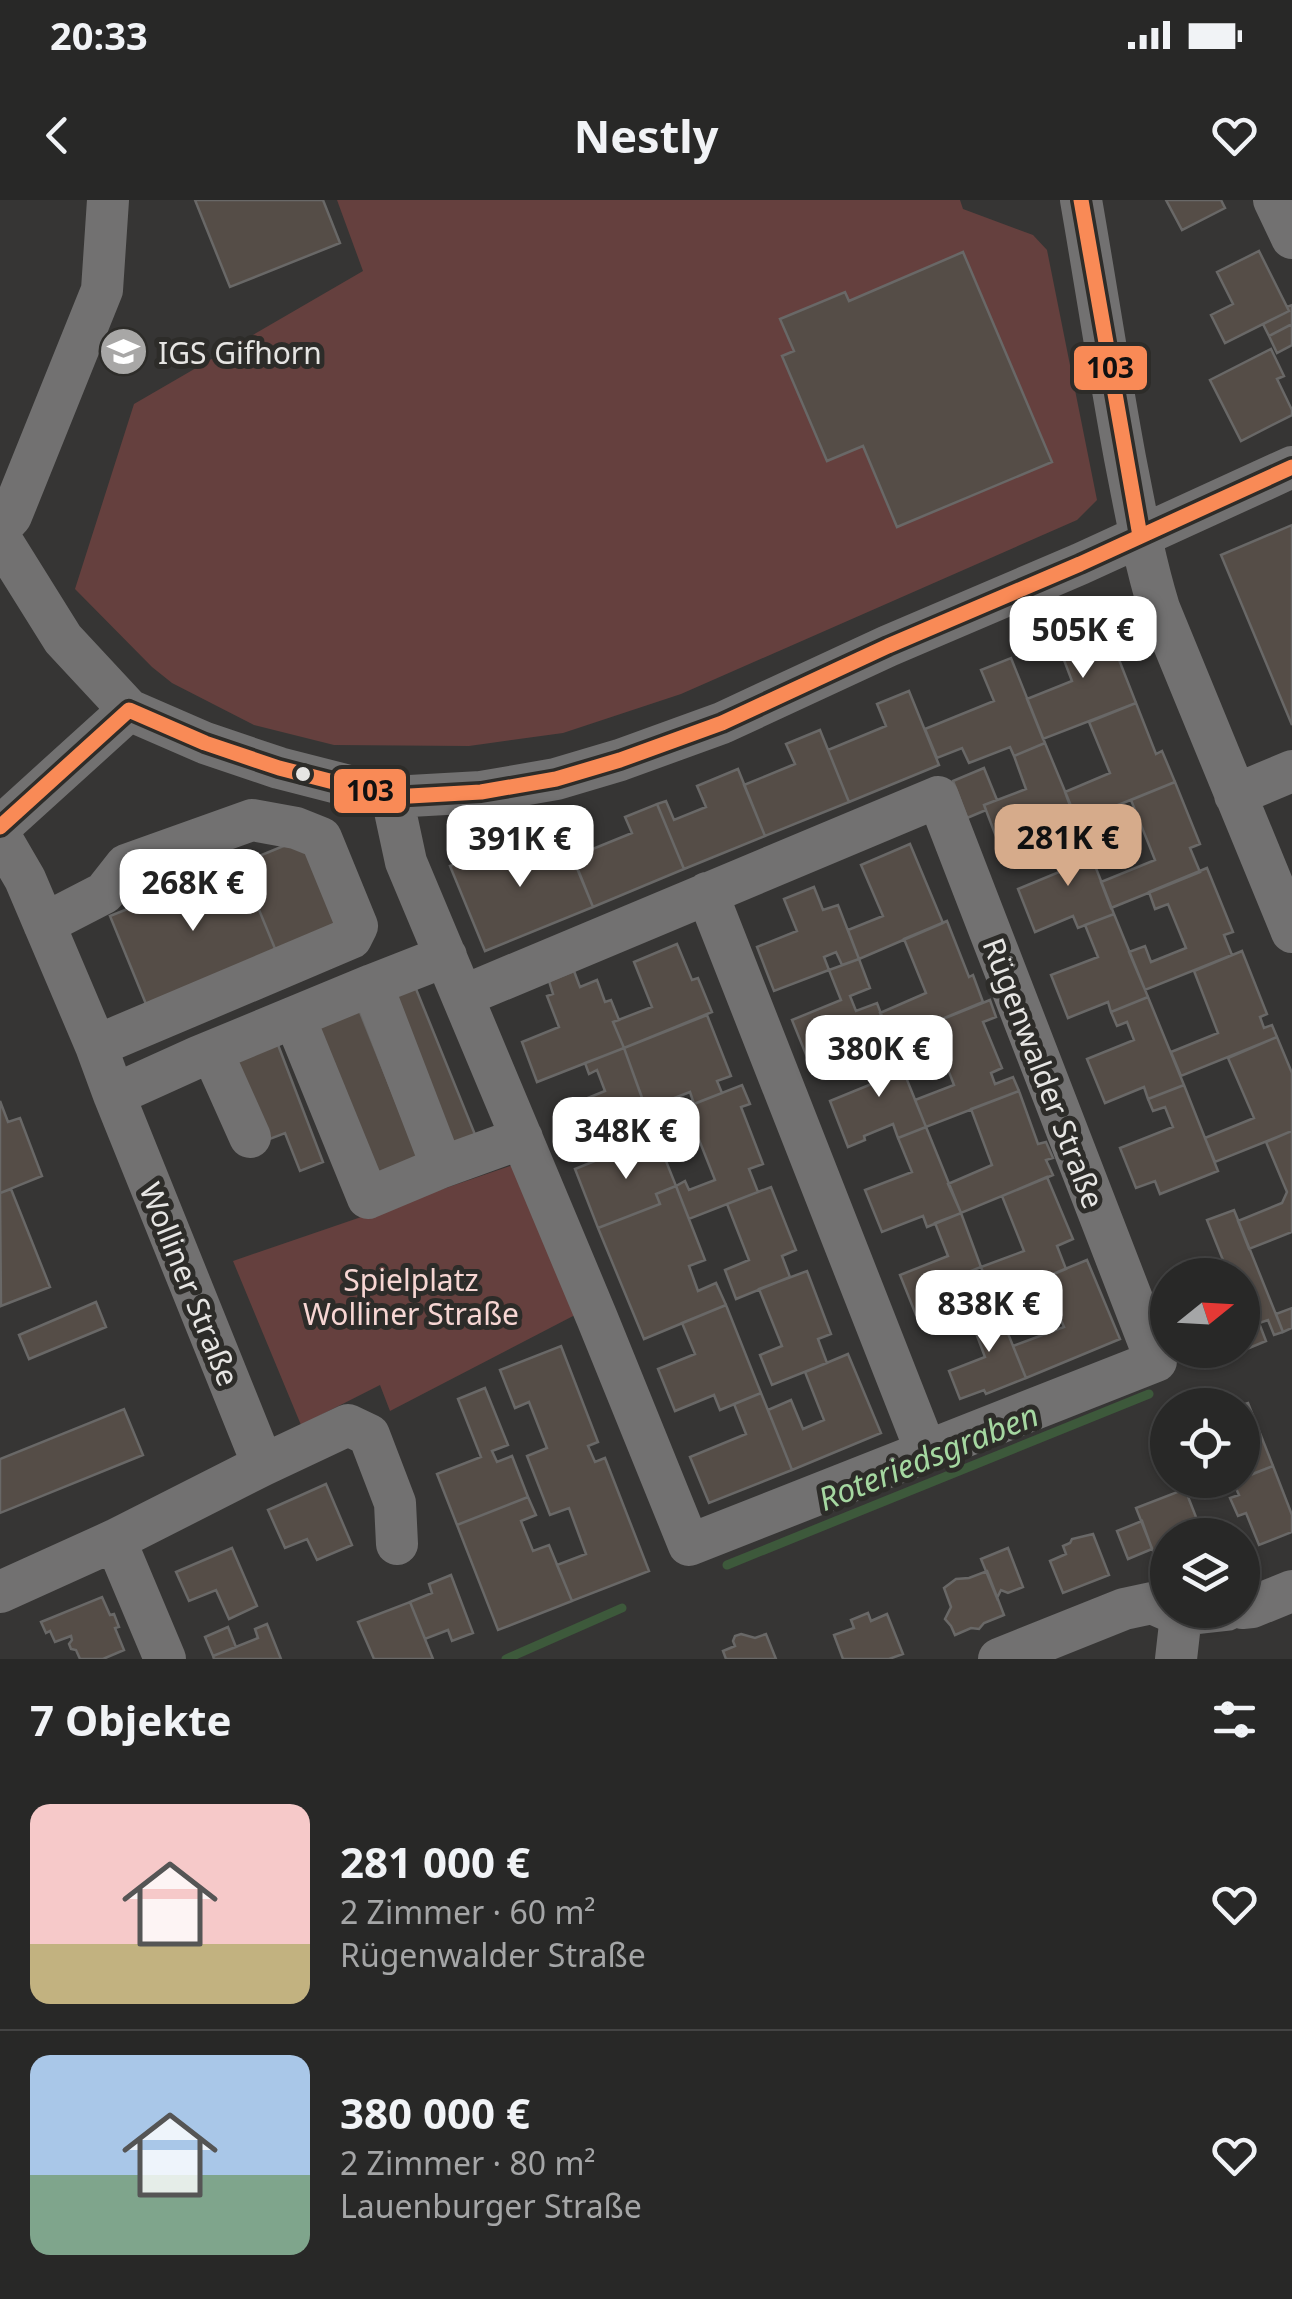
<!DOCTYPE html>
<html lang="de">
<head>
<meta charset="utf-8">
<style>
  :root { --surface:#282827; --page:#30302f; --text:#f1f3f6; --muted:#a5a6a7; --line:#444; --accent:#d6ab8b }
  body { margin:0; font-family:"Noto Sans",sans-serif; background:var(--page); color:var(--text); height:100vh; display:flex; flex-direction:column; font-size:38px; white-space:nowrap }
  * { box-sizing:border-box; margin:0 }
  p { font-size:32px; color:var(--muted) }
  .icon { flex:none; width:55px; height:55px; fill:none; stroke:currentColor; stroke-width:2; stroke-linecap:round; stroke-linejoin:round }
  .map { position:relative; height:1459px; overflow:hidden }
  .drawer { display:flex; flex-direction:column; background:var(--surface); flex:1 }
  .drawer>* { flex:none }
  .needle { width:65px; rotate:72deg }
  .fabs { position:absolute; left:1150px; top:1058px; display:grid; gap:20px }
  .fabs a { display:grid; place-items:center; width:110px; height:110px; border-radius:50%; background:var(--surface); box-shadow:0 2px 8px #0004,0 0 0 2px var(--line); font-size:50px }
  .price { position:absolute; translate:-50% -85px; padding:0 22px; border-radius:20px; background:#fff; color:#222; font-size:32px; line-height:65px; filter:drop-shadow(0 2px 5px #0008) }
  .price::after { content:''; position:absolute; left:50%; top:60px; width:30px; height:22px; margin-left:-15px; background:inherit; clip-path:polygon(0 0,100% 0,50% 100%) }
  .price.active { background:var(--accent); color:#111 }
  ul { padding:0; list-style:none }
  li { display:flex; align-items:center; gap:30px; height:250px; padding:0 30px }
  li+li { border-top:2px solid var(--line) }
  li span { display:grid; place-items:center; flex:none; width:280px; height:200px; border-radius:20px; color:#555 }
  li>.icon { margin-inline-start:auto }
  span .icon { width:120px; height:120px; fill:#fffc; stroke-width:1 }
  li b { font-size:42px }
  h2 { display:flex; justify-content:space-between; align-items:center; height:120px; padding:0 30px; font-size:42px }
  .status { display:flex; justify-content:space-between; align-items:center; height:70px; padding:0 50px; background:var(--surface); direction:ltr }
  .status svg { height:28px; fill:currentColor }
  header { display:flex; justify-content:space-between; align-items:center; height:130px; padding:0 30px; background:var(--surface); font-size:45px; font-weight:700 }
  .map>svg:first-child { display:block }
</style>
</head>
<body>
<div class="status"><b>20:33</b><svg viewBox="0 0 49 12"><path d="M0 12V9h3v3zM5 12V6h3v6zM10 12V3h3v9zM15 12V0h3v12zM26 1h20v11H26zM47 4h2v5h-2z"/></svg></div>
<header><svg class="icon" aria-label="back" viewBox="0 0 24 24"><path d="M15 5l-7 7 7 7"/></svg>Nestly<svg class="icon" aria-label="heart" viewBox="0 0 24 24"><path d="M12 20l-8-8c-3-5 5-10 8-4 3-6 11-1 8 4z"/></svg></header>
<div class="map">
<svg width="1292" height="1459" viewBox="0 0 1292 1459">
  <rect width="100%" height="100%" fill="#363534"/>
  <path fill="#65403e" d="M337 0H960L963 9 1033 35 1047 50 1097 300 1077 320 681 494 563 533 469 546 334 545 254 525 172 483 152 467 75 389 134 204 363 71Z
    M513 965 575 1115 390 1211 380 1185 301 1225 233 1061Z"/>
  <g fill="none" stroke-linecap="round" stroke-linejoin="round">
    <path stroke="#3d593b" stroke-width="9" d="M727 1365 1149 1194
      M506 1459 622 1408"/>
  </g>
  <path fill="#554d47" stroke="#696867" stroke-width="2.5" d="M195 0H323L340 43 230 87Z
    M1166 0H1221L1225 8 1182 30Z
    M1259 51 1289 111 1225 143 1211 115 1233 104 1217 72Z
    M963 52 1052 262 897 327 863 246 827 261 782 156 794 151 780 119 845 92 849 101Z
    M1292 105V124L1269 136 1263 124 1289 111 1287 107Z
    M1292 124V145L1277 153 1269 136Z
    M1271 149 1284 176 1277 179 1292 210V215L1241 241 1210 180Z
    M1292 325V525L1221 355Z
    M1093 415 1098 427 1105 424 1136 503 1043 539 1027 499 1072 481 1053 431Z
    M1011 458 1045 543 1014 556 1010 547 969 563 962 548 937 558 925 529 994 501 981 470Z
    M909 491 939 565 849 602 828 550 886 526 877 504Z
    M1136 503 1156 554 1162 551 1175 582 1076 622 1065 592 1110 573 1089 522Z
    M820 530 849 602 765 636 744 585 795 564 786 544Z
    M1045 543 1081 630 1047 643 1043 631 1000 647 984 605 1026 589 1014 556Z
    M984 568 997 600 984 605 986 610 967 618 953 581Z
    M738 569 765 636 684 669 657 604 666 601 674 620 706 607 697 586Z
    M1175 582 1200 644 1190 648 1200 672 1111 708 1101 682 1155 660 1131 600Z
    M657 604 684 669 593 707 573 657 632 633 625 617Z
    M1081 630 1114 714 1078 728 1073 716 1035 732 1018 689 1064 670 1053 641Z
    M564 637 593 707 485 751 450 666 515 640 521 655Z
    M303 638 338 725 276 751 240 664Z
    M910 644 943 723 859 759 848 730 883 716 861 665Z
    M240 664 276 751 146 804 110 716Z
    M1207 668 1233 732 1224 735 1232 755 1145 790 1129 752 1145 746 1151 762 1186 748 1168 704 1155 709 1149 692Z
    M814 687 823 710 838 705 859 759 842 765 836 752 824 757 829 770 774 791 757 747 797 731 784 699Z
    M1114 714 1148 797 1111 812 1108 802 1068 818 1051 775 1098 757 1085 725Z
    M947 721 969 777 973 775 983 802 891 840 880 813 926 793 904 739Z
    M677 744 692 780 698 778 712 812 624 848 613 822 652 807 634 762Z
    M1242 751 1267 814 1260 817 1264 828 1272 825 1277 837 1181 876 1171 852 1218 833 1194 771Z
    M859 759 870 788 850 796 856 811 877 803 891 840 861 852 857 843 809 862 792 820 841 800 829 770Z
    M574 771 580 787 597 780 605 802 611 800 619 820 613 822 624 848 537 882 522 842 559 827 547 796 553 794 549 781Z
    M412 779 478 942 456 951 390 788Z
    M1148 797 1184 885 1148 899 1144 887 1105 903 1087 859 1134 840 1127 822 1117 826 1111 812Z
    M990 800 996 817 983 822 1002 868 991 873 995 884 1013 877 1019 891 926 927 915 900 954 885 939 846 899 861 891 840Z
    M356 802 422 966 376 984 312 820Z
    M707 815 731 876 717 881 722 893 694 904 690 892 646 909 624 848Z
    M275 837 323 962 300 971 285 933 262 942 228 856Z
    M1277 837 1292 873V931L1215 962 1205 938 1254 918 1228 858Z
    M891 840 926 927 898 938 893 924 864 936 865 940 848 947 830 901 874 883 861 852Z
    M624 848 656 936 600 959 596 949 575 957 556 911 605 891 597 870 589 874 585 863Z
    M742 885 750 904 741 907 763 964 749 969 758 992 689 1019 676 986 685 981 689 990 715 980 686 907Z
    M1184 885 1218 971 1160 994 1155 981 1136 988 1120 948 1173 927 1165 907 1153 911 1148 899Z
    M1019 891 1038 944 1046 942 1053 958 1046 960 1053 975 961 1013 948 984 992 965 971 909Z
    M0 901 8 922 20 918 42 976 0 993Z
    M926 927 961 1013 927 1027 923 1016 882 1032 865 990 912 972 898 938Z
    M1292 931V1032L1249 1049 1238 1021 1282 1003 1287 992 1266 942Z
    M656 936 676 986 656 994 660 1004 598 1028 575 969Z
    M1047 977 1073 1039 1057 1046 1066 1069 994 1099 981 1067 1024 1051 1002 996Z
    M676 986 705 1060 689 1066 698 1091 716 1083 726 1105 644 1139 598 1028 660 1004 656 994Z
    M771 987 796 1050 782 1056 790 1077 736 1099 725 1070 749 1060 727 1004Z
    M11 989 50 1087 1 1106 0 993Z
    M1234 1010 1283 1132 1274 1135 1268 1120 1259 1123 1266 1141 1225 1158 1222 1150H1242V1075H1198L1225 1065 1207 1020Z
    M961 1013 981 1067 961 1075 968 1093 988 1085 994 1099 962 1112 957 1099 916 1115 900 1075 948 1056 935 1023Z
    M1087 1060 1120 1139 1026 1178 1013 1146 1064 1127 1043 1078Z
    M807 1071 831 1134 818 1139 827 1163 772 1185 760 1155 782 1146 759 1089Z
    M994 1099 1026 1178 986 1194 984 1190 960 1199 949 1171 985 1157 967 1109Z
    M96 1102 106 1127 29 1159 19 1135Z
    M726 1105 761 1193 720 1210 714 1195 675 1211 658 1169 695 1154 682 1123Z
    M1292 1108V1128L1283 1132 1276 1114Z
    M561 1146 598 1242 588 1246 595 1262 605 1258 649 1371 572 1401 557 1365 586 1354 569 1308 550 1315 527 1256 547 1248 529 1202 515 1208 500 1170Z
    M848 1154 881 1233 792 1270 768 1210 791 1200 803 1229 824 1220 805 1172Z
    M485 1188 508 1245 492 1251 497 1262 512 1256 528 1297 457 1325 437 1274 481 1257 458 1199Z
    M761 1193 792 1270 709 1303 690 1257 746 1234 734 1204Z
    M1248 1203 1273 1266 1242 1278V1205Z
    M124 1209 143 1255 0 1313V1259Z
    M1273 1266 1292 1315V1332L1259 1345 1246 1313 1238 1316 1230 1298 1239 1295 1233 1282Z
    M326 1284 352 1345 317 1360 307 1339 285 1348 268 1310Z
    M1185 1289 1203 1335H1168V1369L1161 1371 1136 1308Z
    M528 1297 536 1315 521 1321 533 1351 549 1345 572 1401 498 1430 457 1325Z
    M1142 1321 1152 1349 1128 1359 1117 1331Z
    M1093 1334 1109 1375 1063 1393 1050 1361 1066 1354 1063 1346 1070 1343 1072 1339Z
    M232 1348 257 1406 229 1419 216 1390 189 1401 176 1372Z
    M1008 1348 1023 1387 1008 1393 1001 1390 997 1398 981 1359Z
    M987 1371 1004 1415 984 1423 979 1429 971 1428 955 1435 951 1426 945 1419 951 1407 944 1388 956 1379 969 1378Z
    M451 1375 473 1433 452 1441 448 1430 425 1439 410 1402 432 1393 429 1384Z
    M102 1397 110 1415 114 1414 119 1427 115 1428 124 1450 103 1459H80L76 1450 71 1449 69 1444 72 1440 71 1436 55 1442 50 1431 46 1433 41 1422Z
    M410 1402 433 1459H374L358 1422Z
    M868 1413 871 1421 887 1414 903 1454 889 1459H843L834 1435 854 1428 851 1420Z
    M267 1424 281 1459H214L213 1456 258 1438 255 1429Z
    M228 1427 236 1447 213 1456 205 1437Z
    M741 1434 755 1438 766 1434 776 1459H726L723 1451 735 1446 733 1441 735 1436Z"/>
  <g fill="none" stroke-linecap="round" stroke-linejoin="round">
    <path stroke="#727171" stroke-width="42" d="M1081 0C1096 86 1109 172 1125 258 1135 309 1144 359 1159 408L1292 732
      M1274 0 1292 38
      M0 328 11 316 102 90 108 0
      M0 338 63 439 129 510 205 543 279 568 392 597 481 592 556 579 620 560 722 523 888 446 1080 364 1292 267
      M1235 595 1292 571
      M392 597 406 662 597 1118 689 1345 1156 1161 938 597 463 796
      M0 627 129 510
      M0 636 25 679 96 846 114 895 263 1265 115 1340 0 1392
      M707 693 926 1251
      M44 724 104 693 126 665 252 620 296 628 321 638 357 726 351 738 96 846
      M372 785 446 756
      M295 819 368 998 442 967
      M212 852 250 937
      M114 895 198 857 372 785 442 967 522 938
      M263 1265 348 1225 369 1235 395 1303 397 1344
      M115 1340 165 1459
      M1242 1408 1252 1407 1292 1391
      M1168 1410 1181 1415 1226 1410
      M999 1459 1124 1409 1152 1403 1168 1410
      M1176 1459 1181 1415"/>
    <defs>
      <path id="bus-1" d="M1081 0 1140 336
        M0 627 129 510 205 543 279 568 392 597 481 592 556 579 620 560 722 523 888 446 1080 364 1292 267"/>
    </defs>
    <use href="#bus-1" stroke="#2d2c29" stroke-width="22"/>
    <use href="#bus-1" stroke="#f98a56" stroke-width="15"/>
  </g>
  <defs>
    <symbol id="school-disc" viewBox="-11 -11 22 22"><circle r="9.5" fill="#a8a7a6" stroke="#2d2c29"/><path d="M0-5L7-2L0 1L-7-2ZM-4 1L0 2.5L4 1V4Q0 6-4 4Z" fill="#fff"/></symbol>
  </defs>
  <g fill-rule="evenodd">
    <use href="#school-disc" x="96" y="124" width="55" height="55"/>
  </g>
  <circle fill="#e6e5e3" stroke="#2d2c29" stroke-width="4" cx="303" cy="574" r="9"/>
  <g text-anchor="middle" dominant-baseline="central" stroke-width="10" stroke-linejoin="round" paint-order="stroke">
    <g font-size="30" fill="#e6e5e3" stroke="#2d2c29" text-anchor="start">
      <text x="158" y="152">IGS Gifhorn</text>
    </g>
    <g font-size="30" fill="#e6e5e3" stroke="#2d2c29">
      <text transform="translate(1044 873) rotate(69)">Rügenwalder Straße</text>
      <text transform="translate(190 1084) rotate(68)">Wolliner Straße</text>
    </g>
    <g font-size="30" fill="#f7d6d3" stroke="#2d2c29">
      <text x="411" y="1079">Spielplatz<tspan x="411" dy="34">Wolliner Straße</tspan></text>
    </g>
    <g font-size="32" font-style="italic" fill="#a5d8a1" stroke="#2d2c29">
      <text transform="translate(928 1256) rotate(-22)">Roteriedsgraben</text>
    </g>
  </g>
  <g stroke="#2d2c29" stroke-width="4">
    <rect x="1072" y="144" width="77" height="48" rx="10" fill="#f98a56"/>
    <rect x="332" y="567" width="76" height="48" rx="10" fill="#f98a56"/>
  </g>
  <g font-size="28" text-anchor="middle" font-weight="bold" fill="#111">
    <text x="1110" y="178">103</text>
    <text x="370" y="601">103</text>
  </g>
</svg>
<div class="fabs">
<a><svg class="needle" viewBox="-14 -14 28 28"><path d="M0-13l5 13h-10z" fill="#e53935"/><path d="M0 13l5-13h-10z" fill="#a5a6a7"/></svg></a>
<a><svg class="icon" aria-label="locate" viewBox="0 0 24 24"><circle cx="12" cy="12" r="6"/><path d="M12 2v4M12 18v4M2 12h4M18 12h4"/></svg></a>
<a><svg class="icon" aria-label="layers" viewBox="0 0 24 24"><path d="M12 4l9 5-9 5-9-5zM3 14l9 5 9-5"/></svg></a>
</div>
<b class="price" style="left:1083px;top:481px">505K €</b>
<b class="price active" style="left:1068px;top:689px">281K €</b>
<b class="price" style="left:520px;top:690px">391K €</b>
<b class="price" style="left:193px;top:734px">268K €</b>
<b class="price" style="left:879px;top:900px">380K €</b>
<b class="price" style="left:626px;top:982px">348K €</b>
<b class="price" style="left:989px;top:1155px">838K €</b>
</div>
<section class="drawer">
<h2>7 Objekte<svg class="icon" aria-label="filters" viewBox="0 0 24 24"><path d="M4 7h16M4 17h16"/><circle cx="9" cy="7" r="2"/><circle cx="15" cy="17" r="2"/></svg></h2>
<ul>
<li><span style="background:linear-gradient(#f6c9c9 70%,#c2b280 0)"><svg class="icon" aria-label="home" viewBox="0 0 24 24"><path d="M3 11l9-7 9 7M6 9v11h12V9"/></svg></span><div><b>281 000 €</b><p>2 Zimmer · 60 m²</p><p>Rügenwalder Straße</p></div><svg class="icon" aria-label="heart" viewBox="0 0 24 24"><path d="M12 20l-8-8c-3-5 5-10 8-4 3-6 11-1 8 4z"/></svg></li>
<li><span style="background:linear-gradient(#a9c7e8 60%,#7fa58c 0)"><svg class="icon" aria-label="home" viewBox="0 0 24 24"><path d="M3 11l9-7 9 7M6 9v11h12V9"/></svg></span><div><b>380 000 €</b><p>2 Zimmer · 80 m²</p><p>Lauenburger Straße</p></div><svg class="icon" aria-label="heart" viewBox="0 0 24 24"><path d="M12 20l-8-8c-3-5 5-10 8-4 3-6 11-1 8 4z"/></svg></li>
</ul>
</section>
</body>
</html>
